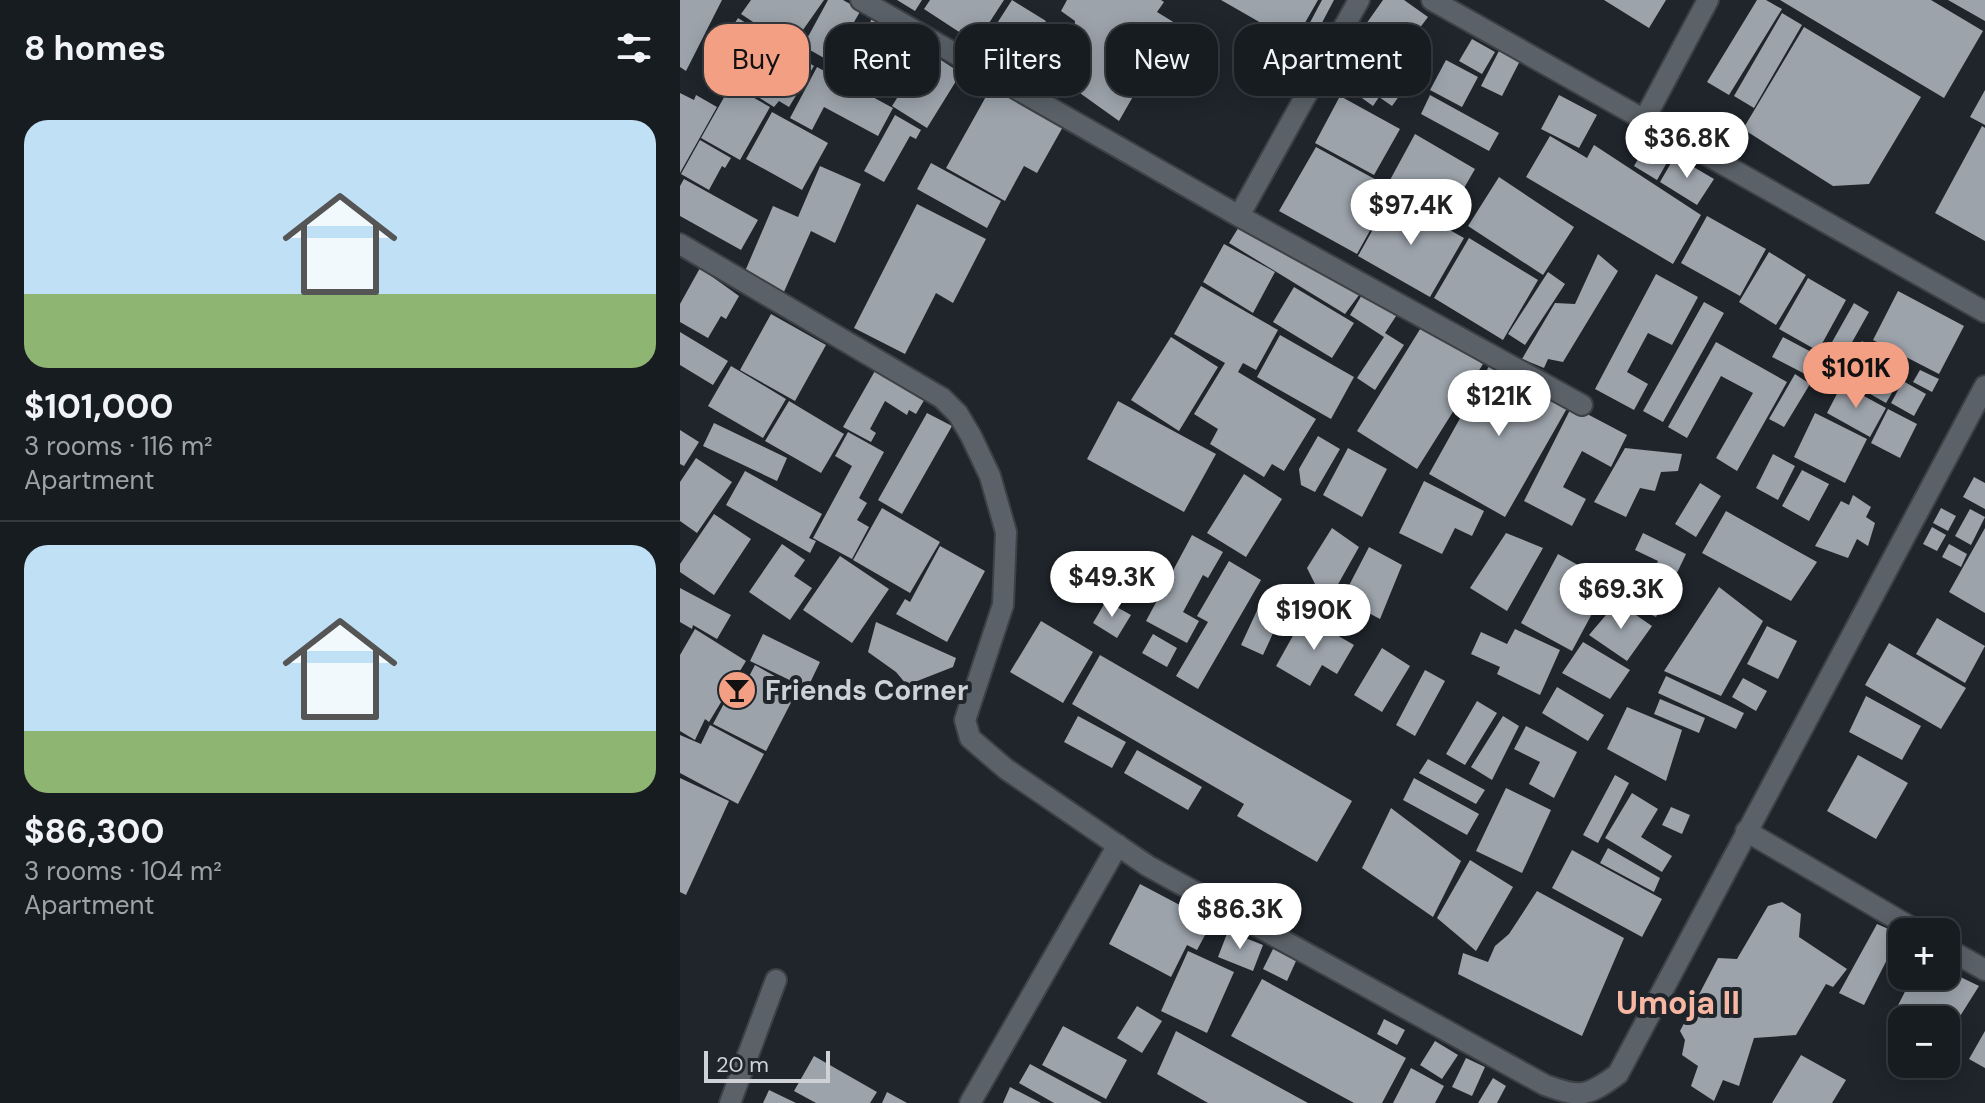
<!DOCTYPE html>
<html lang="en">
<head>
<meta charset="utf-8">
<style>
  :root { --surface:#171c20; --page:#202529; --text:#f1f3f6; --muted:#9ea1a5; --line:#363a3e; --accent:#f39f83 }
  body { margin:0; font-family:"DM Sans",sans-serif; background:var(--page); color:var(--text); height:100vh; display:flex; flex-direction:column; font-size:30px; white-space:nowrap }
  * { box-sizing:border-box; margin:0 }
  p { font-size:26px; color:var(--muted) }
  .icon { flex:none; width:44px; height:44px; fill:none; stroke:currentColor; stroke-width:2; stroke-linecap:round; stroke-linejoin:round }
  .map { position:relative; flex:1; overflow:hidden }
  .sheet { display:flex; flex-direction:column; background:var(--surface); width:680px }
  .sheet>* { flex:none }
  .top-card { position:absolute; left:24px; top:24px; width:760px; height:72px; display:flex; gap:16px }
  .buttons { position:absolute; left:1208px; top:918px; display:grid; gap:16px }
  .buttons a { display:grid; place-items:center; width:72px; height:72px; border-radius:16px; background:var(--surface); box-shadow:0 4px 20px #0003,0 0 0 2px var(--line); font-size:40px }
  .scale { position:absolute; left:24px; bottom:20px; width:126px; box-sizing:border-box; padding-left:8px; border:4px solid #ced2d6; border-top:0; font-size:22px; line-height:28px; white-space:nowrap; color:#ced2d6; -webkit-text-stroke:6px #1f252b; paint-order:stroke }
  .price { position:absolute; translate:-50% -68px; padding:0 18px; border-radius:28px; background:#fff; color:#222; font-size:26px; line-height:52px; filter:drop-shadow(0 2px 4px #0008) }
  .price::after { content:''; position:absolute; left:50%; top:48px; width:24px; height:18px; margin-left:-12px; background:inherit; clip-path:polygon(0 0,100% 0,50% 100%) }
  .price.active { background:var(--accent); color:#111 }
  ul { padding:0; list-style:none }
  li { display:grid; align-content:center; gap:16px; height:424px; padding:0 24px }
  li+li { border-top:2px solid var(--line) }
  li span { display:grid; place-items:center; height:248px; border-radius:24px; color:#555 }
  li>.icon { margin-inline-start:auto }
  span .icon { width:144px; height:144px; fill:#fffc; stroke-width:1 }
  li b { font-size:34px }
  h2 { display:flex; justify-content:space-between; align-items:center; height:96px; padding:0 24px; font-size:34px }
  .pill { padding:0 28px; border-radius:24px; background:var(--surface); box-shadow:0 4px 20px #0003,0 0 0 2px var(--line); font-size:28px; line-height:72px }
  .pill.active { background:var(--accent); color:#111 }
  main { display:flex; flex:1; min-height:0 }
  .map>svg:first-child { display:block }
</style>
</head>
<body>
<main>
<section class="sheet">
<h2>8 homes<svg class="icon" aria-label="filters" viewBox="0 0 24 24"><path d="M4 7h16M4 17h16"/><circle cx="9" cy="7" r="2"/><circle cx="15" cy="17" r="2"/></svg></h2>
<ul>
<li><span style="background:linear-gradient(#bfe0f5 70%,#8fb573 0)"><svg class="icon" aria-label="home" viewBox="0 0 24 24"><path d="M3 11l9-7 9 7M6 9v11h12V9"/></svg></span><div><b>$101,000</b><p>3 rooms · 116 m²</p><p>Apartment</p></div></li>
<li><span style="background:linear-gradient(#bfe0f5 75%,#8fb573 0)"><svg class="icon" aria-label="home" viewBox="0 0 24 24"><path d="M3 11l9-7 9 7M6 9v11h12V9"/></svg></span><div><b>$86,300</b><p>3 rooms · 104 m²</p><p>Apartment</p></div></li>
</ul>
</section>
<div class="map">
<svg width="1305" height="1103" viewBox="0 0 1305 1103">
  <rect width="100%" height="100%" fill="#1f252b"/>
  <path fill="#9ca3ab" d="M0 0H42L6 71 0 67Z
    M71 0H144L111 47 61 14Z
    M148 0H163L181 10 151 62 123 46Z
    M217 0H242L235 11Z
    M250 0H324L296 43 244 9Z
    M332 0 366 21 329 78 296 56Z
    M387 0H481L484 2 477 12 495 23 439 121 390 86 395 21 381 11Z
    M541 0H638L614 42Z
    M642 0H654L636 34 626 30Z
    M703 0H724L748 17 727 45 746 59 712 106 699 97 693 106 650 75Z
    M924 0H986L969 28Z
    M1077 0H1086L1102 9 1049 95 1027 82Z
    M1100 0H1251L1303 31 1264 98Z
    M1268 0H1305V21Z
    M1102 13 1122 25 1074 108 1054 96Z
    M194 15 244 43 230 70 206 57 188 89 161 75Z
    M58 18 134 66 109 107 99 101 94 107 28 66Z
    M1124 27 1241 97 1189 184 1153 186 1063 129Z
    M588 32 615 46 598 78 572 64Z
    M792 39 815 52 802 74 779 61Z
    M822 45 843 55 822 96 801 86Z
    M247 51 281 73 247 128 212 106Z
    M766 60 798 77 782 107 750 90Z
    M137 67 213 108 198 136 144 107 132 130 110 118Z
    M313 84 384 125 357 173 344 166 325 201 266 168Z
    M51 85 90 107 60 160 21 138Z
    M1305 90V125L1290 117Z
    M0 93 14 100 16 95 37 107 0 173Z
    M750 95 819 133 809 151 741 114Z
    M879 95 917 115 899 148 861 129Z
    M660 96 720 129 694 175 635 143Z
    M92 112 148 143 122 190 66 159Z
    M215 115 241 130 236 139 230 136 204 182 184 171Z
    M1302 126 1305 128V241L1255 213Z
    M974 132 997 145 977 180 954 166Z
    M735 134 795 169 769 214 710 180Z
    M870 136 907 158 914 145 1021 215 993 264 846 177Z
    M20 140 51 158 45 168 42 166 29 190 1 174Z
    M636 147 713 189 677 254 599 211Z
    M995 156 1034 179 1017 205 980 182Z
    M251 163 321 201 307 228 237 189Z
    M140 166 181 184 155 243 131 231 103 294 63 276 93 206 118 217Z
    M819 177 894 227 863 275 788 226Z
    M4 179 78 220 61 250 0 216V186Z
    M711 197 784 238 750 297 678 256Z
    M237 204 306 239 273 303 256 293 225 354 174 328Z
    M1027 216 1086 249 1060 296 1001 263Z
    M562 222 682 291 665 314 549 243Z
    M789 238 858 280 823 340 754 298Z
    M544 244 595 272 573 313 523 282Z
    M1089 252 1126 275 1096 325 1059 302Z
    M918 254 938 271 883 362 868 359 864 368 842 359 875 303 895 304Z
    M20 268 59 296 46 319 41 316 28 338 0 322V304Z
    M868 272 885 284 845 345 828 334Z
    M976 274 1018 297 992 345 968 333 947 372 968 384 954 410 915 389Z
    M1128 278 1166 300 1138 351 1099 329Z
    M521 286 598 330 576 370 563 363 558 372 636 419 604 471 592 464 584 477 530 444 538 429 514 414 545 363 494 334Z
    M614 287 674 323 652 358 593 322Z
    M686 288 720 310 705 333 724 345 695 390 677 378 704 337 670 315Z
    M1218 291 1284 326 1259 374 1193 340Z
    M1024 302 1044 313 983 422 963 411Z
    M1174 303 1189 312 1153 376 1138 367Z
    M91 314 146 345 115 401 60 370Z
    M742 326 803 364 737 469 677 431Z
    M0 332 48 361 33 385 0 365Z
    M600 335 674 377 651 419 577 377Z
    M491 337 538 367 499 431 451 400Z
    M1103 337 1137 355 1127 375 1092 357Z
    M1182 341 1195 349 1175 383 1162 375Z
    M1036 342 1107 382 1057 471 1036 458 1073 393 1041 376 1007 438 988 427Z
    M1197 350 1227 367 1206 403 1178 387Z
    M813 359 890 403 825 517 749 474Z
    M51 366 106 399 83 438 28 406Z
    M196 369 246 397 236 414 229 410 227 415 205 401 190 429 196 433 191 442 163 427Z
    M1240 370 1259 379 1252 392 1233 382Z
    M1115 374 1130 384 1104 427 1089 419Z
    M1223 381 1246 394 1234 416 1211 403Z
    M1162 384 1206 408 1190 437 1147 413Z
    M109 401 164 434 141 473 85 441Z
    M438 401 536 454 504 512 407 459Z
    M892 406 947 435 931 467 902 451 883 487 906 499 892 526 844 501Z
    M1208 409 1237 424 1220 458 1191 443Z
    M247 413 272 426 222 514 198 500Z
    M1135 413 1187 439 1165 483 1114 457Z
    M34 423 107 458 97 481 23 446Z
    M0 430 19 442 4 466 0 464Z
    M168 432 204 452 179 498 187 503 177 520 189 527 172 559 133 538 172 466 155 456Z
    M638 436 660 449 635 492 621 485 619 469Z
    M668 448 707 469 682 517 643 495Z
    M945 448 1002 454 998 471 981 472 975 491 960 488 946 517 914 502Z
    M1093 454 1115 466 1098 500 1076 488Z
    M16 458 52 482 17 533 0 521V482Z
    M1122 470 1149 484 1129 521 1102 506Z
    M65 471 142 514 129 538 136 541 130 553 46 505Z
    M564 474 602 499 566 557 527 533Z
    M1294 477 1305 483V509L1283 497Z
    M744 481 804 511 792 536 775 528 762 554 719 533Z
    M1020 483 1041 496 1016 537 995 524Z
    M1173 495 1191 507 1186 517 1195 523 1188 546 1177 539 1168 558 1135 546 1161 501 1169 505Z
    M202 508 260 542 230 593 173 560Z
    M1261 508 1276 516 1268 531 1253 523Z
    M1290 509 1305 517 1291 545 1275 536Z
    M1046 511 1137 562 1111 601 1022 553Z
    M34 514 71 539 34 595 0 572V564Z
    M1252 527 1266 535 1257 551 1243 544Z
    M652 528 679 547 652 595 637 588 627 568Z
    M1305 528V613L1269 592Z
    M826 533 863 548 827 611 790 588Z
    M963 533 1006 554 976 617 937 598 948 573 969 583 978 561 955 550Z
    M512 535 543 552 528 578 523 575 503 612 519 621 507 643 466 621Z
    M102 544 125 560 114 576 132 588 110 620 69 592Z
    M1269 544 1287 554 1281 567 1262 557Z
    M260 546 305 571 267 642 216 614 225 599 230 602Z
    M689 547 722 565 700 619 662 599Z
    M878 554 929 582 892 651 841 623Z
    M160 556 209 589 172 643 123 610Z
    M549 561 581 580 518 689 496 676 528 622 517 616Z
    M1039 587 1083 621 1041 696 984 671Z
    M0 588 51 615 37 639 13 625 12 629 0 622Z
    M587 589 620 604 611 623 600 618 583 655 561 645Z
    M426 601 451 615 437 638 413 623Z
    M937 602 972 626 947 661 909 635Z
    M624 616 674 645 657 674 642 665 630 686 596 666Z
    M1257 618 1305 646 1285 683 1236 654Z
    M361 621 413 652 383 703 330 672Z
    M196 622 276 658 273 667 227 685 216 672 188 652Z
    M1087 626 1117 641 1098 679 1067 664Z
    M15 629 66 661 29 722 25 719 15 740 0 731V655Z
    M835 629 880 650 860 695 817 674 820 667 791 654 801 632 827 644Z
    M83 634 140 662 129 685 123 682 122 686 70 661Z
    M473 634 497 648 487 667 462 653Z
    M903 642 950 670 930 699 882 673Z
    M1209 643 1286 688 1261 729 1185 685Z
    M702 648 730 666 702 712 674 695Z
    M420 655 672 801 637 862 557 816 564 804 392 704Z
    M75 665 118 689 86 751 33 724 47 698 55 703Z
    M745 670 765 681 735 736 716 725Z
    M986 676 1064 713 1056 729 978 693Z
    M1063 678 1087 691 1076 711 1052 697Z
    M877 687 924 715 908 741 862 713Z
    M1186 696 1241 726 1222 760 1169 732Z
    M980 699 1025 718 1019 733 974 714Z
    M797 701 817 713 785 765 766 754Z
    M947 707 1002 730 986 781 927 749Z
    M398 716 446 742 432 768 384 742Z
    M823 716 839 726 812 780 791 767Z
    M30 725 84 754 58 804 0 773V735L21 744Z
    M846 726 897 752 874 798 849 784 860 762 834 749Z
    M457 750 522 787 508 810 444 773Z
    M1178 755 1228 783 1196 839 1147 811Z
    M748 759 805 790 796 804 739 773Z
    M935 775 949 783 918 843 903 835Z
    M0 778 49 801 6 895 0 892Z
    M734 778 799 814 787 835 723 800Z
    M826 788 871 810 842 873 796 851Z
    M952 793 978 809 961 837 992 856 982 872 925 838Z
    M991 807 1010 815 1002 834 982 825Z
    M711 808 781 861 753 917 682 868Z
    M928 848 980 878 974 892 920 863Z
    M892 850 982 899 962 937 872 888Z
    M790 860 833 887 796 951 757 918Z
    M460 884 532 922 517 950 507 945 491 977 429 944Z
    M857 891 944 938 902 1036 778 974 783 953 808 962 815 946 829 934Z
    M1102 902 1121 914 1119 937 1167 969 1153 987 1146 984 1116 1035 1074 1038 1059 1086 1043 1080 1034 1101 1011 1086 1018 1066 1002 1055 1005 1040 1000 1031 1038 958 1057 959 1088 906Z
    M1197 924 1220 934 1184 1005 1159 993Z
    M548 931 583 945 573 971 538 957Z
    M593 949 616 961 607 981 583 969Z
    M508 951 554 972 527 1033 481 1011Z
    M1266 970 1299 986 1272 1029 1266 1030V1020H1222V1025L1211 1019 1233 976H1266Z
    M582 979 726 1058 702 1103H674L551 1036Z
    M457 1006 482 1021 462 1053 437 1038Z
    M704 1019 725 1030 717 1045 697 1034Z
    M383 1026 447 1060 426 1099 362 1065Z
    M496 1031 628 1103H528L477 1074Z
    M1305 1031V1068L1289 1059Z
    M755 1041 778 1055 762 1079 740 1065Z
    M1121 1055 1166 1080 1152 1103H1092Z
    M134 1056 197 1092 190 1103H136L114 1091Z
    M786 1058 805 1067 792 1096 772 1087Z
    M350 1064 422 1103H374L339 1083Z
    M731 1068 764 1086 755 1103H713Z
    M813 1078 826 1086 817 1103H798Z
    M330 1087 361 1103H323Z
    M89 1090 116 1103H83Z
    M207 1092 227 1103H202Z"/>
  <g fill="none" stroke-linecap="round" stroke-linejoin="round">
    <defs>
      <path id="minor" d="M181 0 559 216 902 405
        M752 0 1305 312
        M964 120 1028 0
        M559 216 679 0
        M0 244 262 398 278 414 291 436 310 476 326 532 323 605 285 720 290 738 326 769 468 866 865 1085C900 1098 907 1097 938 1074L1305 386
        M1066 831 1239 932
        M1266 948 1305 970
        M50 1103 96 980
        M290 1103 438 845"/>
    </defs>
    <use href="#minor" stroke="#3c4146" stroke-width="24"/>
    <use href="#minor" stroke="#5a6168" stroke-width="20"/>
  </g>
  <defs>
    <symbol id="bar-disc" viewBox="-11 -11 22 22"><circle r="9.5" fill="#f39f83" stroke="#1f252b"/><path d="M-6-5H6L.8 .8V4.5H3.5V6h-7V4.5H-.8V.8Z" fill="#111"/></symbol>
  </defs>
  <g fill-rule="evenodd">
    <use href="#bar-disc" x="35" y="668" width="44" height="44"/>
  </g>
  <g text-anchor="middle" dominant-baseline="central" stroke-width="8" stroke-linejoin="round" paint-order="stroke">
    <g font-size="28" font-weight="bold" fill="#ced2d6" stroke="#1f252b" text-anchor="start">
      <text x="85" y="690">Friends Corner</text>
    </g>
    <g font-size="32" font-weight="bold" fill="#f7b7a2" stroke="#1f252b">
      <text x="998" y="1003">Umoja II</text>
    </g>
  </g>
</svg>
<div class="buttons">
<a>+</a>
<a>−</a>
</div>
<div class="scale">20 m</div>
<b class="price" style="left:1007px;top:180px">$36.8K</b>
<b class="price" style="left:731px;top:247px">$97.4K</b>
<b class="price active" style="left:1176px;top:410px">$101K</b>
<b class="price" style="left:819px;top:438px">$121K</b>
<b class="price" style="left:432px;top:619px">$49.3K</b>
<b class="price" style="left:941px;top:631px">$69.3K</b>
<b class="price" style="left:634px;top:652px">$190K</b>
<b class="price" style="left:560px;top:951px">$86.3K</b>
<div class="top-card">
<a class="pill active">Buy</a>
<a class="pill">Rent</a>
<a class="pill">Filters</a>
<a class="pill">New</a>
<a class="pill">Apartment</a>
</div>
</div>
</main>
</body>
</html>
